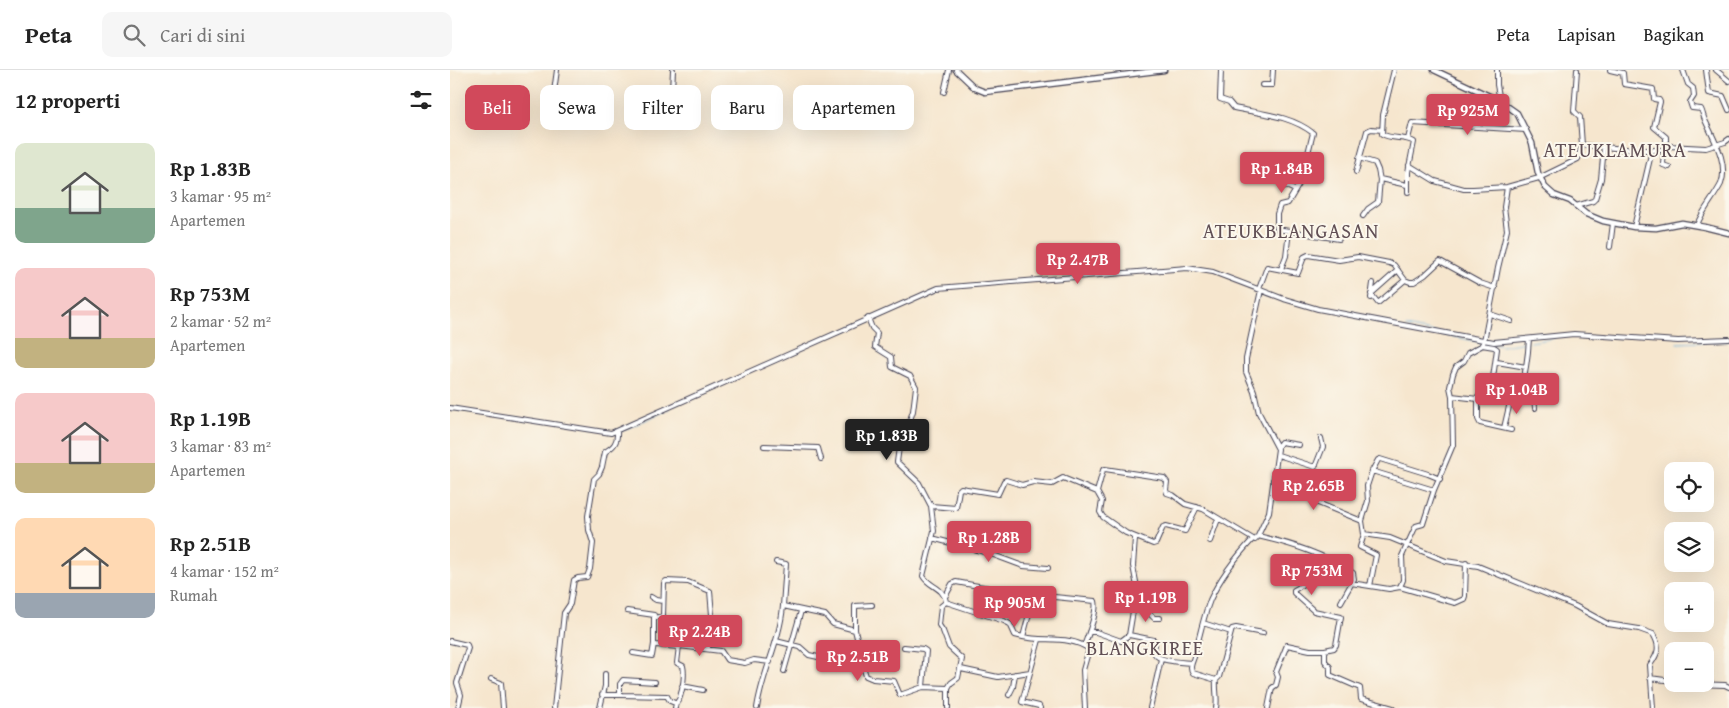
<!DOCTYPE html>
<html lang="id">
<head>
<meta charset="utf-8">
<style>
  :root { --surface:#fff; --page:#f6f6f6; --text:#222; --muted:#767676; --line:#e0e0e0; --accent:#d1495b }
  body { margin:0; font-family:"Gentium Book Plus",serif; background:var(--page); color:var(--text); height:100vh; display:flex; flex-direction:column; font-size:19px; white-space:nowrap }
  * { box-sizing:border-box; margin:0 }
  p { font-size:16px; color:var(--muted) }
  .icon { flex:none; width:28px; height:28px; fill:none; stroke:currentColor; stroke-width:2; stroke-linecap:round; stroke-linejoin:round }
  .map { position:relative; flex:1; overflow:hidden }
  .panel { display:flex; flex-direction:column; background:var(--surface); width:450px }
  .panel>* { flex:none }
  .top-card { position:absolute; left:15px; top:15px; width:475px; height:45px; display:flex; gap:10px }
  .fabs { position:absolute; left:1214px; top:392px; display:grid; gap:10px }
  .fabs a { display:grid; place-items:center; width:50px; height:50px; border-radius:10px; background:var(--surface); box-shadow:0 5px 20px #0002; font-size:25px }
  .price { position:absolute; translate:-50% -42px; padding:0 11px; border-radius:5px; background:var(--accent); color:#fff; font-size:16px; line-height:32px; filter:drop-shadow(0 1px 2px #0008) }
  .price::after { content:''; position:absolute; left:50%; top:30px; width:15px; height:11px; margin-left:-8px; background:inherit; clip-path:polygon(0 0,100% 0,50% 100%) }
  .price.active { background:#222; color:#fff }
  ul { padding:0; list-style:none }
  li { display:flex; align-items:center; gap:15px; height:125px; padding:0 15px }
  li span { display:grid; place-items:center; flex:none; width:140px; height:100px; border-radius:10px; color:#555 }
  li>.icon { margin-inline-start:auto }
  span .icon { width:60px; height:60px; fill:#fffc; stroke-width:1 }
  li b { font-size:21px }
  h2 { display:flex; justify-content:space-between; align-items:center; height:60px; padding:0 15px; font-size:21px }
  .pill { padding:0 18px; border-radius:10px; background:var(--surface); box-shadow:0 5px 20px #0002; font-size:18px; line-height:45px }
  .pill.active { background:var(--accent); color:#fff }
  header { display:flex; align-items:center; gap:30px; box-sizing:border-box; height:70px; padding:0 25px; background:var(--surface); border-bottom:1px solid var(--line) }
  header strong { font-size:24px }
  nav { display:flex; gap:28px; margin-inline-start:auto; font-size:18px }
  .search { width:350px; height:45px; background:var(--page); display:flex; align-items:center; gap:12px; box-sizing:border-box; padding:0 18px; border-radius:10px; color:var(--muted); font-size:19px }
  main { display:flex; flex:1; min-height:0 }
  .map>svg:first-child { display:block }
</style>
</head>
<body>
<header>
<strong>Peta</strong>
<div class="search"><svg class="icon" aria-label="search" viewBox="0 0 24 24"><circle cx="10" cy="10" r="6"/><path d="M15 15l6 6"/></svg>Cari di sini</div>
<nav><a>Peta</a><a>Lapisan</a><a>Bagikan</a></nav>
</header>
<main>
<section class="panel">
<h2>12 properti<svg class="icon" aria-label="filters" viewBox="0 0 24 24"><path d="M4 7h16M4 17h16"/><circle cx="9" cy="7" r="2"/><circle cx="15" cy="17" r="2"/></svg></h2>
<ul>
<li><span style="background:linear-gradient(#dfe7d0 65%,#7fa58c 0)"><svg class="icon" aria-label="home" viewBox="0 0 24 24"><path d="M3 11l9-7 9 7M6 9v11h12V9"/></svg></span><div><b>Rp 1.83B</b><p>3 kamar · 95 m²</p><p>Apartemen</p></div></li>
<li><span style="background:linear-gradient(#f6c9c9 70%,#c2b280 0)"><svg class="icon" aria-label="home" viewBox="0 0 24 24"><path d="M3 11l9-7 9 7M6 9v11h12V9"/></svg></span><div><b>Rp 753M</b><p>2 kamar · 52 m²</p><p>Apartemen</p></div></li>
<li><span style="background:linear-gradient(#f6c9c9 70%,#c2b280 0)"><svg class="icon" aria-label="home" viewBox="0 0 24 24"><path d="M3 11l9-7 9 7M6 9v11h12V9"/></svg></span><div><b>Rp 1.19B</b><p>3 kamar · 83 m²</p><p>Apartemen</p></div></li>
<li><span style="background:linear-gradient(#ffd9b3 75%,#9aa5b1 0)"><svg class="icon" aria-label="home" viewBox="0 0 24 24"><path d="M3 11l9-7 9 7M6 9v11h12V9"/></svg></span><div><b>Rp 2.51B</b><p>4 kamar · 152 m²</p><p>Rumah</p></div></li>
</ul>
</section>
<div class="map">
<svg width="1279" height="638" viewBox="0 0 1279 638">
  <rect width="100%" height="100%" fill="#fbf7ec"/>
  <filter id="ink" filterUnits="userSpaceOnUse"><feTurbulence type="fractalNoise" baseFrequency=".02" numOctaves="2"/><feDisplacementMap in="SourceGraphic" scale="10" xChannelSelector="R" yChannelSelector="G"/><feConvolveMatrix kernelMatrix="1 2 1 2 8 2 1 2 1" color-interpolation-filters="sRGB"/></filter>
  <filter id="wash" filterUnits="userSpaceOnUse"><feTurbulence type="fractalNoise" baseFrequency=".0096" numOctaves="4" result="noise"/><feDisplacementMap in="SourceGraphic" scale="20" xChannelSelector="R" yChannelSelector="G"/><feGaussianBlur stdDeviation="1.12" result="paint"/><feColorMatrix in="noise" values="0 0 0 0 0 0 0 0 0 0 0 0 0 0 0 0 0 1.4 0 .05"/><feComposite in="paint" operator="in"/></filter>
  <g filter="url(#wash)">
    <rect width="100%" height="100%" fill="#f6e6ce"/>
    <g fill="none" stroke-linecap="round" stroke-linejoin="round">
      <path stroke="#64acdb" stroke-width="1" d="M423 249 427 247
        M956 257 1030 272
        M393 262 413 253
        M1081 272 1104 268
        M1037 273 1052 276 1077 272
        M1227 273 1279 271
        M169 362 220 339"/>
    </g>
  </g>
  <g filter="url(#ink)">
    <g fill="none" stroke-linecap="round" stroke-linejoin="round">
      <defs>
        <path id="minor" d="M107 0 102 36 117 38
          M771 0 770 29 779 32 784 38C811 44 840 45 863 63L851 111 838 133 830 135 827 144V159L889 169
          M944 0 933 45 932 64C942 70 955 66 964 72L958 102V122
          M1047 0V15L1050 31
          M1160 0 1173 3 1174 14 1203 19 1204 29 1209 30 1210 32 1204 57 1216 67V77
          M1233 0 1238 14 1243 18 1244 26 1240 32 1242 38 1251 39C1253 43 1253 46 1255 50 1263 68 1279 93 1271 114 1264 128 1253 139 1247 155
          M1256 0 1259 23 1273 26 1279 40
          M1266 0 1279 11
          M812 15H822L823 0
          M222 20 223 0
          M494 22 499 0
          M958 69 962 53 1076 60
          M1132 75 1186 80H1212L1218 76 1256 78 1275 72 1279 69
          M1214 79 1213 95 1219 97
          M909 88 925 93 928 100 930 110
          M959 95 985 111 1014 119H1023L1057 117 1089 108 1128 89 1132 75 1130 47 1124 41 1127 0
          M828 102 838 105 836 116 845 120
          M906 102 917 61 921 59 932 60
          M1126 136 1143 131 1145 129 1151 109 1154 77
          M913 146 918 139 928 132 930 109 957 115
          M1184 157 1202 80
          M1160 177 1163 153
          M831 199 836 186 839 161
          M948 200 921 224 928 233 955 210
          M809 219 817 197 848 203 854 187 858 185 889 190 908 187 939 193 944 195 955 210 960 212H964L975 205 990 191 1030 213 1045 218
          M921 228 923 213
          M1040 244 1061 251
          M418 248 422 258 427 263 425 277 441 287 442 297 460 306 466 317 463 341 458 356 450 370 447 392 469 413 481 436 484 461 473 506C479 517 494 517 496 532
          M1032 275 1044 277 1047 279 1041 322
          M1047 292 1076 297
          M1070 324 1084 327 1085 338
          M1002 326 1028 329V349L1030 353 1061 360
          M1028 329 1031 322H1041L1061 328
          M0 338 161 363 488 218 737 198 763 202 834 229 868 239 1044 272 1124 264 1228 271 1279 269
          M1054 358 1061 328 1065 323 1070 324C1075 306 1078 288 1079 269
          M314 376 368 378 371 389
          M828 376 831 372 849 375
          M828 385 865 397 873 377 871 368
          M922 401 928 390 930 389 978 404 990 409
          M823 410 834 409 843 411 855 418 868 433 912 451
          M647 422 652 431 650 442 653 447 676 463 703 474 706 473 713 457 716 456 735 461 747 437
          M481 436 506 438 509 420 511 418 548 424 554 411 556 410 572 415 583 412 602 414 613 408 647 422 653 400 655 399 714 408 717 412 716 420 717 423 723 425 735 434 753 439 803 469
          M914 464 940 468 996 491 1028 496 1125 536 1158 554 1189 559 1203 564C1211 577 1208 584 1200 595L1203 638
          M808 466C842 474 874 484 903 503L904 509 891 532
          M482 468 538 483 573 496 598 498
          M760 471 768 449
          M866 484C862 498 858 514 844 520V523L864 541 891 547 886 575 884 578 875 580V591L880 597V605L910 618 911 629 943 638
          M326 492 336 494 333 536 375 545 383 554 405 560 407 568 404 587
          M901 513 939 519 950 517 1005 533 1014 529 1015 526 1016 493
          M920 516 926 485 910 477 914 464 912 451 918 431 917 416 922 401 984 420
          M950 517 953 510 952 486 964 460 966 456 973 454 984 420 1003 375 1002 326 1000 317 1003 304 1006 297 1014 291 1018 283 1031 276 1034 271 1048 198 1057 160 1054 137 1057 117
          M584 525 573 567C594 572 620 565 639 579L633 600 635 638
          M201 527 206 530 213 531
          M495 527 502 514 506 512 574 524 645 531C648 542 638 565 634 576
          M496 532 491 536 489 555 493 561 499 577 512 589 508 608 501 613 498 618V638
          M496 532 554 551 560 554 565 565 573 567
          M684 537 695 539 704 548H710
          M177 541 204 545V574L206 575 228 577
          M204 548 213 546 214 513 216 511 238 512 260 521 262 545 260 552 258 579
          M753 553 781 562
          M405 560V536L422 535
          M639 562H646L671 571 679 565 687 517 683 496 685 468
          M679 565 704 570 705 571C705 575 704 581 705 584 709 592 733 592 741 593
          M589 570 572 632 589 636 590 638
          M0 571 17 575 18 578 7 613 11 625 8 638
          M326 571 350 577 359 585 391 592 404 587 412 593 416 606 423 609 444 611 450 625 473 617 498 618
          M454 577 473 579 476 581 473 617
          M183 583 202 586 204 574
          M511 599 548 607 580 602
          M334 601 351 541
          M1200 608 1222 611
          M41 609 51 613 53 638
          M766 610 769 607 782 559 786 558 813 563
          M1244 614 1275 615 1279 617
          M232 616 253 620
          M152 625H170V614L173 610 205 612
          M170 625 217 626 220 631 225 633
          M559 625 563 617 565 604
          M104 638 114 543 120 534 124 510 128 508 137 507 140 499 143 473 139 460 138 446 144 409 149 404 152 397 155 382C163 377 168 373 167 361
          M150 638 155 616V604
          M225 638C225 632 229 632 230 627 233 618 235 604 233 596L227 593 229 576 271 581 277 590 295 593 304 590 320 592
          M307 638C312 603 330 571 333 536
          M700 638 711 589
          M766 638C768 629 765 620 766 610L743 603C739 598 742 593 744 587 749 569 753 548 760 530 770 508 787 486 803 469L805 470 807 468 819 442 828 379 809 343 804 321 796 302V289L811 220
          M818 638 822 618 826 615 828 607 826 602 837 575 860 580H875"/>
        <path id="tertiary" d="M506 0 525 18 535 22 714 0
          M984 0 1050 31 1067 43 1082 73 1088 103 1095 117 1104 125 1120 131 1136 144 1153 151 1184 157 1206 158 1232 153 1255 157 1279 163"/>
      </defs>
      <use href="#minor" stroke="#423f51" stroke-width="6"/>
      <use href="#tertiary" stroke="#423f51" stroke-width="7"/>
      <use href="#minor" stroke="#fff" stroke-width="4"/>
      <use href="#tertiary" stroke="#fff" stroke-width="4.5"/>
    </g>
  </g>
  <g text-anchor="middle" dominant-baseline="central" stroke-width="4" stroke-linejoin="round" paint-order="stroke">
    <g font-size="20" letter-spacing="1" fill="#614f55" stroke="#fbf7ec">
      <text x="1165" y="79">ATEUKLAMURA</text>
      <text x="841" y="160">ATEUKBLANGASAN</text>
      <text x="695" y="577">BLANGKIREE</text>
    </g>
  </g>
</svg>
<div class="fabs">
<a><svg class="icon" aria-label="locate" viewBox="0 0 24 24"><circle cx="12" cy="12" r="6"/><path d="M12 2v4M12 18v4M2 12h4M18 12h4"/></svg></a>
<a><svg class="icon" aria-label="layers" viewBox="0 0 24 24"><path d="M12 4l9 5-9 5-9-5zM3 14l9 5 9-5"/></svg></a>
<a>+</a>
<a>−</a>
</div>
<b class="price" style="left:1018px;top:66px">Rp 925M</b>
<b class="price" style="left:832px;top:124px">Rp 1.84B</b>
<b class="price" style="left:628px;top:215px">Rp 2.47B</b>
<b class="price" style="left:1067px;top:345px">Rp 1.04B</b>
<b class="price active" style="left:437px;top:391px">Rp 1.83B</b>
<b class="price" style="left:864px;top:441px">Rp 2.65B</b>
<b class="price" style="left:539px;top:493px">Rp 1.28B</b>
<b class="price" style="left:862px;top:526px">Rp 753M</b>
<b class="price" style="left:696px;top:553px">Rp 1.19B</b>
<b class="price" style="left:565px;top:558px">Rp 905M</b>
<b class="price" style="left:250px;top:587px">Rp 2.24B</b>
<b class="price" style="left:408px;top:612px">Rp 2.51B</b>
<div class="top-card">
<a class="pill active">Beli</a>
<a class="pill">Sewa</a>
<a class="pill">Filter</a>
<a class="pill">Baru</a>
<a class="pill">Apartemen</a>
</div>
</div>
</main>
</body>
</html>
